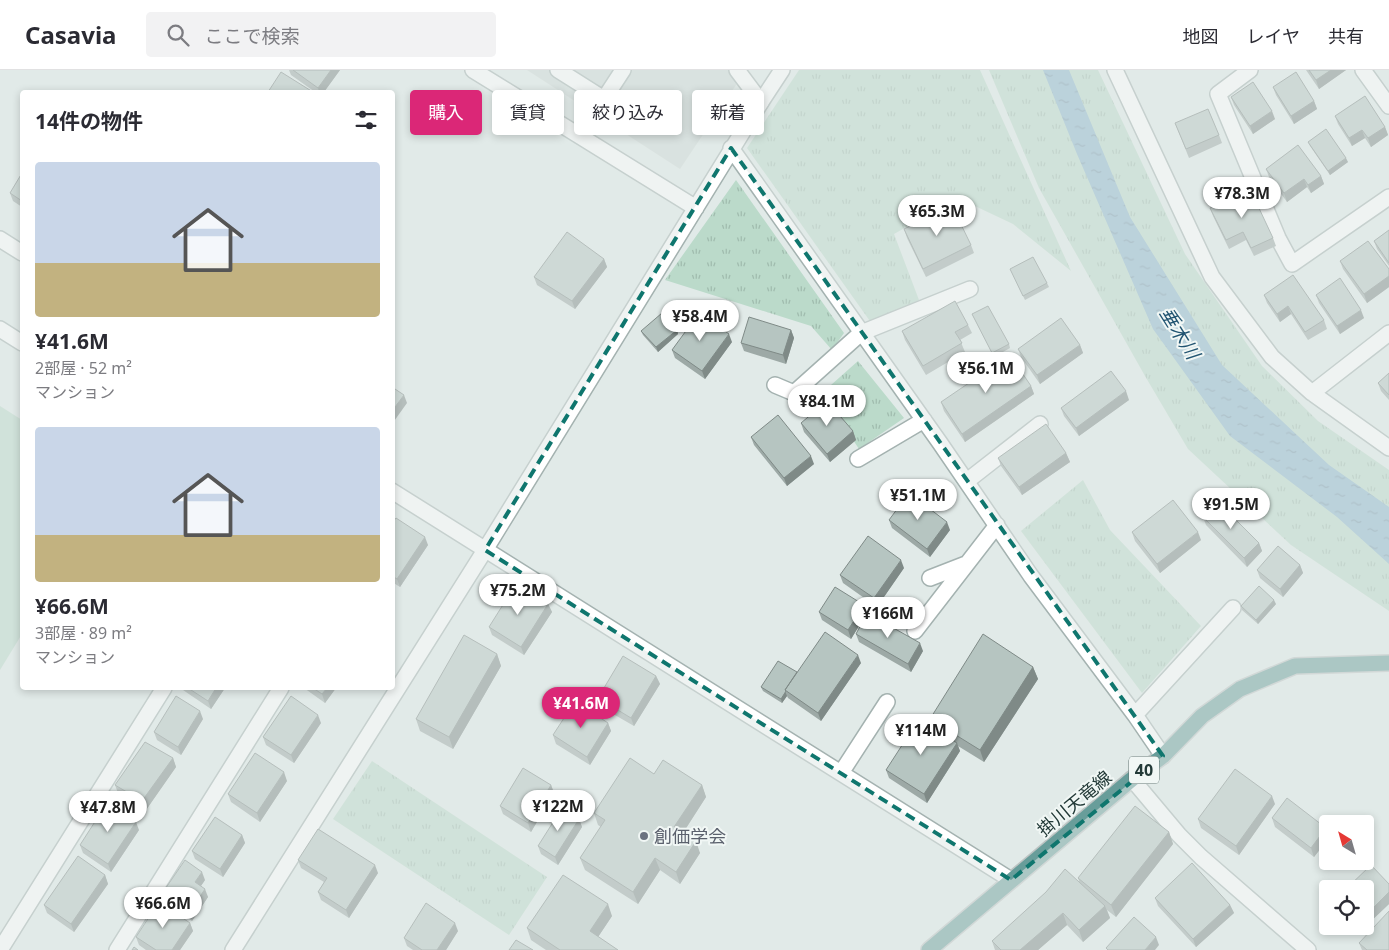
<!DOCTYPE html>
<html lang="ja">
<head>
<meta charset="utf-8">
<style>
  :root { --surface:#fff; --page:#f2f2f3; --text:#2b2b33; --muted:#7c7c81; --line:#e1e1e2; --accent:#db2777 }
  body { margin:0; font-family:"Noto Sans","Noto Sans JP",sans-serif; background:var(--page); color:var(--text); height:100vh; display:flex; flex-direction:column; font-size:19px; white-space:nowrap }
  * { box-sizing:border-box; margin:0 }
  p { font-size:16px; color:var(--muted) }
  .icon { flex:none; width:28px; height:28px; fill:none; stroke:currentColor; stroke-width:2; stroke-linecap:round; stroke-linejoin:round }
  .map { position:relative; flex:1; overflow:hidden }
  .drawer { position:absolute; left:20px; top:20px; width:375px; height:600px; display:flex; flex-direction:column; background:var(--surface); border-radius:5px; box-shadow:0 2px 8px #0003 }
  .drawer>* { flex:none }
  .guide { position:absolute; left:410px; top:20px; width:475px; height:45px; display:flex; gap:10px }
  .needle { width:32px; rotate:323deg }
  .controls { position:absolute; left:1319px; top:745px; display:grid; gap:10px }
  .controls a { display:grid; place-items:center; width:55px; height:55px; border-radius:5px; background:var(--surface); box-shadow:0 2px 8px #0003; font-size:25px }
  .price { position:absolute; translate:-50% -42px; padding:0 11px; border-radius:18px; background:#fff; color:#222; font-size:16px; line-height:32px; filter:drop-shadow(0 1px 2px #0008) }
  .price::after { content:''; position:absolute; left:50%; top:30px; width:15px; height:11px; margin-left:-8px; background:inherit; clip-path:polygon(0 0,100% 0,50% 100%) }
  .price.current { background:var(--accent); color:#fff }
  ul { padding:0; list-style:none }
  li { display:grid; align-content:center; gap:10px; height:265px; padding:0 15px }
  li span { display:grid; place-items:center; height:155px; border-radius:5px; color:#555 }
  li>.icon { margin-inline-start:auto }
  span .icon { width:90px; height:90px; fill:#fffc; stroke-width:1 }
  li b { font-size:21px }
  h2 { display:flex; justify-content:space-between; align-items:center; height:60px; padding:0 15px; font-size:21px }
  .pill { padding:0 18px; border-radius:5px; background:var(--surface); box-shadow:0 2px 8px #0003; font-size:18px; line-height:45px }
  .pill.current { background:var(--accent); color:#fff }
  header { display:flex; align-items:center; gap:30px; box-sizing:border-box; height:70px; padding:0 25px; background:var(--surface); border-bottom:1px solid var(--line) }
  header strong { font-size:24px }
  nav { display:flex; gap:28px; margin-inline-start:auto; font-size:18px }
  .search { width:350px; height:45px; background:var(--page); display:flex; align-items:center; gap:12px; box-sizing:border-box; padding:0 18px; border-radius:5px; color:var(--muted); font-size:19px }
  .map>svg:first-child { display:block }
</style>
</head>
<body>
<header>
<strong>Casavia</strong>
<div class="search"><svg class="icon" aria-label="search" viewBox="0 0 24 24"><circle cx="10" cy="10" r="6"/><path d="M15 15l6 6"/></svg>ここで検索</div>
<nav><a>地図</a><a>レイヤ</a><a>共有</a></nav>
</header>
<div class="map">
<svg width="1389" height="880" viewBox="0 0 1389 880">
  <defs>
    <pattern id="grass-tufts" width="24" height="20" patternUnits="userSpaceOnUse" patternTransform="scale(1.25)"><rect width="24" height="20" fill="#bbdaca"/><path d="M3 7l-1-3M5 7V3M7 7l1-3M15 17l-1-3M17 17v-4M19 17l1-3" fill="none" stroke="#a0bcae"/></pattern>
    <pattern id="water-ripples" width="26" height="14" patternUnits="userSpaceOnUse" patternTransform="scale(1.25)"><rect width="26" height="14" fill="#8cb5cc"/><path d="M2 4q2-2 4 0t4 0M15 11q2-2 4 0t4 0" fill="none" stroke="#7294a7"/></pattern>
  </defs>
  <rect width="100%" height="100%" fill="#e1eae8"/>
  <path fill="#cfdad7" d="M527 0H746L680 99Z"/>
  <path fill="url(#grass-tufts)" d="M799 0H980L1071 201 1013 154 958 128 894 164 919 230 872 254 747 78Z
    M989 0H1098L1185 184 1262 296 1318 351 1389 400V541L1291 475 1188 379 1145 306 1039 118Z
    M736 110 844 263 832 280 811 256 665 210Z
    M858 291 904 348 859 379 822 323Z
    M1083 410 1110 460 1201 556 1142 623 1021 461Z
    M372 691 547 807 509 865 333 749Z"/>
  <path fill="#bbdaca" d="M0 336 22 350V564L0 600Z"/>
  <path fill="url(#water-ripples)" d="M1043 0H1069L1130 147 1222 295 1329 395 1389 437V494L1337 447 1230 366 1153 259 1077 84Z"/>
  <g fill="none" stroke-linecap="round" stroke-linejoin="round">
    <defs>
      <path id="lane" d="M558 0 604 29 623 0
        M737 0 761 32 782 0
        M0 259 22 273"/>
      <path id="street" d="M473 0 696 138
        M1115 0 1212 207 1272 287 1312 323 1389 378
        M1250 0 1218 24 1278 168 1292 194 1389 127
        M1363 0 1389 36
        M731 78 940 373 1031 506 1135 645 1163 686
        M0 169 22 183
        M775 315 794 323 861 263 970 219
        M1312 323 1389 263
        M858 389 924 350
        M967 411 1040 354
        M392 421 1011 810
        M930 508 966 494
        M915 561 997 455
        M1135 645 1233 538
        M841 703 887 632
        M1132 709 1179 765 1201 787 1308 880
        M0 880 164 618
        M117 880 281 618
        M233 880 485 480 761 32"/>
      <path id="primary" d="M929 880 1132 709 1163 686 1202 646 1240 619 1295 596 1389 593"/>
    </defs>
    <use href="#lane" stroke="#a4b2b0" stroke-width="18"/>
    <use href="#street" stroke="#a4b2b0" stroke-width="18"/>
    <use href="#primary" stroke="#bdc4c3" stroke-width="18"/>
    <use href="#lane" stroke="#fff" stroke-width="15"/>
    <use href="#street" stroke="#fff" stroke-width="15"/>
    <use href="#primary" stroke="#689d9a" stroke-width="15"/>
  </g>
  <path fill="#9da9a6" d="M289 0H340L324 22H315L291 5Z
    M1306 0H1346L1319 19Z
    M1273 17 1314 31 1317 39 1294 54 1276 25Z
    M1231 27 1275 49 1253 64 1234 35Z
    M1335 46 1385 57 1388 65 1371 77 1365 68 1352 76 1338 54Z
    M1175 53 1219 65 1222 73 1189 88Z
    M1308 72 1348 92 1330 105 1310 76Z
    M1266 99 1321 106 1324 114 1311 123 1307 117 1287 132 1269 107Z
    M22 103V137L13 131 10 123Z
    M1210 138 1273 168 1276 176 1254 186 1246 170 1229 179 1213 146Z
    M904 159 971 175 974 183 926 207 907 168Z
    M1389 160V196L1377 179 1374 171Z
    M604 189 607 197 575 239 537 215 534 207Z
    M1340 191 1389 199V217L1367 233 1343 199Z
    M1010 199 1047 213 1049 217 1025 230Z
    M1264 225 1324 250 1327 259 1308 270 1291 244 1280 252 1267 233Z
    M1316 225 1364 248 1340 264 1319 233Z
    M972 244 1009 274 1010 278 994 287Z
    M968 255 972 263 960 270 965 282 926 305 905 270 902 261Z
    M677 260 678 264 658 282 643 265 641 261Z
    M791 260 794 268 786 294 744 281 741 273Z
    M732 272 705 309 675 288 672 280Z
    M1080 275 1083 283 1040 314 1021 287 1018 279Z
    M1389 303V330L1381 321 1378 313Z
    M1031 316 1034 324 965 372 944 341 941 332Z
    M1129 330 1079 366 1064 346 1061 338Z
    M801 353 853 361 856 370 830 392 804 362Z
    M751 367 814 394 787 416 754 375Z
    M1066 383 1070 392 1022 425 1001 396 998 388Z
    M1203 447 1259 473 1262 481 1247 497 1206 455Z
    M889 450 950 460 930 487 892 458Z
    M392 453 428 475 400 517 392 512Z
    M1132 462 1201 470 1160 503 1135 471Z
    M1300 495 1303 503 1283 527 1260 508 1257 500Z
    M904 498 877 537 843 513 840 505Z
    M548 534 552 542 524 585 492 565 489 557Z
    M1276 534 1258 554 1242 540 1241 536Z
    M819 542 867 543 851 569 822 550Z
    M856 564 923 581 911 602 859 572Z
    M497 584 501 596 453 679 420 661 416 649Z
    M861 593 821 651 788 628 787 626 782 633 763 621 761 617 797 602Z
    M1033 597 1038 609 984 692 958 676 960 681 927 733 889 708 886 700 933 658 930 649Z
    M656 606 660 614 634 656 601 637 598 628Z
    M182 618H225L211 639 183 620Z
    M304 618H336L325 633Z
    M203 649 181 685 157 670 154 662Z
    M321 653 294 693 266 675 263 667Z
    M608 653 611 661 590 695 556 674 553 665Z
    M173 688 176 697 146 740 118 723 115 715Z
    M654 704 702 715 706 727 683 763 700 783 680 814 660 800 638 834 585 800 580 788 601 757 598 755 594 743Z
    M287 711 260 752 231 732 228 724Z
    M551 715 554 723 531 762 503 744 500 736Z
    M1275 734 1239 785 1201 758 1198 749Z
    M1272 748 1328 761V769L1314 787 1275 757Z
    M579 749 582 757 558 795 541 784 538 776Z
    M139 760 111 802 83 783 80 775Z
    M1169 762 1173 774 1116 847 1107 840 1110 848 1083 872 1067 855 1038 880H995L992 871 1079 811 1078 808Z
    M242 765 245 773 223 807 195 789 192 781Z
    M298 790 378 803 349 848 321 830 318 822 324 812 301 798Z
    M105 805 108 814 74 862 47 843 44 835Z
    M205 810 201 816 208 827 192 851 164 833 161 825Z
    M1389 814V834L1370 852 1365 847V819Z
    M1155 828 1230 835 1234 843 1196 877 1158 836Z
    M612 846 598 867 618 880H546L531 870 527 858Z
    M190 853 193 861 180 880H146L139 875 136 867Z
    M458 861 446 880H413L407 876 404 868Z
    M1359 873 1389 880H1362Z"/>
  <path fill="#7f8a87" d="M331 0H340L324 22H319L318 18Z
    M1331 0H1346L1319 19 1316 10Z
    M1314 31 1317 39 1294 54 1291 46Z
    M1272 41 1275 49 1253 64 1250 56Z
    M1385 57 1388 65 1371 77 1368 68Z
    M1362 60 1365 68 1352 76 1349 68Z
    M1346 88 1348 92 1330 105 1328 101Z
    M1321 106 1324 114 1311 123 1308 115Z
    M1304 109 1307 117 1287 132 1284 123Z
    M604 189 607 197 575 239 572 231Z
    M1389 206V217L1367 233 1364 224Z
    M1288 236 1291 244 1280 252 1277 244Z
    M1361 240 1364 248 1340 264 1337 256Z
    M677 260 678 264 658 282 656 277Z
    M791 260 794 268 786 294 783 285Z
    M729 264 732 272 705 309 702 301Z
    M1080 275 1083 283 1040 314 1037 305Z
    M1031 316 1034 324 965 372 962 364Z
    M1126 321 1129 330 1079 366 1076 358Z
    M404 325 407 333 392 354V341Z
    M853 361 856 370 830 392 827 384Z
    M1066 383 1070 392 1022 425 1019 417Z
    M811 386 814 394 787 416 784 408Z
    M947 452 950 460 930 487 927 479Z
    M1198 462 1201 470 1160 503 1157 494Z
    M425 467 428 475 400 517 397 509Z
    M1259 473 1262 481 1247 497 1244 488Z
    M901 490 904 498 877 537 874 528Z
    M1300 495 1303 503 1283 527 1280 519Z
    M1274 530 1276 534 1258 554 1256 550Z
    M548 534 552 542 524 585 521 577Z
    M864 535 867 543 851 569 848 560Z
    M920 573 923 581 911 602 908 594Z
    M497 584 501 596 453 679 449 667Z
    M858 585 861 593 821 651 818 643Z
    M1033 597 1038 609 984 692 980 680Z
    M656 606 660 614 634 656 631 648Z
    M216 618H225L211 639 208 631Z
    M327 618H336L325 633 322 624Z
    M785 621 787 626 782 633 781 629Z
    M200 641 203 649 181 685 178 677Z
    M318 645 321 653 294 693 291 685Z
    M608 653 611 661 590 695 587 687Z
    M957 673 960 681 927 733 924 724Z
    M173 688 176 697 146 740 142 731Z
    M284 702 287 711 260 752 257 743Z
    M551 715 554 723 531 762 528 753Z
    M702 715 706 727 679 769 674 757Z
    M1272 726 1275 734 1239 785 1236 776Z
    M579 749 582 757 558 795 555 787Z
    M136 752 139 760 111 802 108 794Z
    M1326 758 1328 761V769L1314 787 1311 778Z
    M1169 762 1173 774 1116 847 1111 835Z
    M242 765 245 773 223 807 220 799Z
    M696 771 700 783 680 814 676 802Z
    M655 788 660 800 638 834 633 822Z
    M375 795 378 803 349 848 346 840Z
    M202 802 205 810 198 820 195 812Z
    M105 805 108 814 74 862 71 854Z
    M205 819 208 827 192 851 189 843Z
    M1389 822V834L1370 852 1367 844Z
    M608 834 612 846 594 873 590 861Z
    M1230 835 1234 843 1196 877 1193 869Z
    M1105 836 1110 848 1083 872 1079 860Z
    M1063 843 1067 855 1038 880H1020Z
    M190 853 193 861 180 880H172Z
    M455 853 458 861 446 880H437Z
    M1156 867 1159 875 1155 880H1145Z"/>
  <path fill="#b6c5c1" stroke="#7f8a87" d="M293 0H331L318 18Z
    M1309 0H1331L1316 10Z
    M281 2 313 22H268Z
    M1296 2 1314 31 1291 46 1273 17Z
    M1253 12 1272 41 1250 56 1231 27Z
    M1365 26 1385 57 1368 68 1362 60 1349 68 1335 46Z
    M1208 39 1219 65 1186 79 1175 53Z
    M1326 59 1346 88 1328 101 1308 72Z
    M1298 75 1321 106 1308 115 1304 109 1284 123 1266 99Z
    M22 103V131L10 123Z
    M1250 119 1273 168 1251 178 1243 162 1226 170 1210 138Z
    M952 136 971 175 923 199 904 159Z
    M1389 160V193L1374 171Z
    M567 162 604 189 572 231 534 207Z
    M1368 171 1389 199V206L1364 224 1340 191Z
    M1033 187 1047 213 1023 226 1010 199Z
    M1293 205 1324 250 1305 262 1288 236 1277 244 1264 225Z
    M1340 208 1361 240 1337 256 1316 225Z
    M955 231 968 255 955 262 962 273 923 296 902 261Z
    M988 236 1009 274 992 283 972 244Z
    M662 243 677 260 656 277 641 261Z
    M699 243 729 264 702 301 672 280Z
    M749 247 791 260 783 285 741 273Z
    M1061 248 1080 275 1037 305 1018 279Z
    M1010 285 1031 316 962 364 941 332Z
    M1111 301 1126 321 1076 358 1061 338Z
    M1389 303V325L1378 313Z
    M392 317 404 325 392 341Z
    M827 331 853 361 827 384 801 353Z
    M778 345 811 386 784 408 751 367Z
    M1046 354 1066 383 1019 417 998 388Z
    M909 423 947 452 927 479 889 450Z
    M1173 430 1198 462 1157 494 1132 462Z
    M1218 432 1259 473 1244 488 1203 447Z
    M396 448 425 467 397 509 392 506V453Z
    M868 466 901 490 874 528 840 505Z
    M1278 476 1300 495 1280 519 1257 500Z
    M516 514 548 534 521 577 489 557Z
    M1259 516 1274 530 1256 550 1241 536Z
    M835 517 864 535 848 560 819 542Z
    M867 543 920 573 908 594 856 564Z
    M825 562 858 585 818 643 785 620Z
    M983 564 1033 597 980 680 930 649Z
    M464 565 497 584 449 667 416 649Z
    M623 586 656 606 631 648 598 628Z
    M778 591 797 602 785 620 786 621 781 629 761 617Z
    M188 618H216L208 631Z
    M313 618H327L322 624Z
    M176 626 200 641 178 677 154 662Z
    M291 626 318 645 291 685 263 667Z
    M575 631 608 653 587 687 553 665Z
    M919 649 957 673 924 724 886 700Z
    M145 672 173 688 142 731 115 715Z
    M255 683 284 702 257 743 228 724Z
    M630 688 654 704 663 690 702 715 674 757 696 771 676 802 655 788 633 822 580 788 605 750 594 743Z
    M523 698 551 715 528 753 500 736Z
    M1235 699 1272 726 1236 776 1198 749Z
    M1287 728 1326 758 1311 778 1272 748Z
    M107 733 136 752 108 794 80 775Z
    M1135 736 1169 762 1111 835 1078 808Z
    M562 738 579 749 555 787 538 776Z
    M215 747 242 765 220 799 192 781Z
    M318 759 375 795 346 840 318 822 327 808 298 790Z
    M78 786 105 805 71 854 44 835Z
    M185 790 202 802 195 812 205 819 189 843 161 825Z
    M1192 793 1230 835 1193 869 1155 828Z
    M1371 795 1389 814V822L1367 844 1365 842V819H1346Z
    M1065 799 1105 836 1079 860 1063 843 1020 880H1001L992 871 1046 822Z
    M563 805 608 834 590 861 618 880H560L527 858Z
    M159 832 190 853 172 880H156L136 867Z
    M426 833 455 853 437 880H422L404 868Z
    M1389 841V880H1367L1359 873Z
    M1134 847 1156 867 1145 880H1108L1106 878Z
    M516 870 533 880H509Z
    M134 877 138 880H132Z"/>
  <path d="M0 0H1389V880H0ZM731 78 1163 686 1011 810 485 480Z" fill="#e1eae8" fill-opacity=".55" fill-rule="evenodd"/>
  <path fill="none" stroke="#0f766e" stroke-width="4" stroke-dasharray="10 6" stroke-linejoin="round" d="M731 78 1163 686 1011 810 485 480Z"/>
  <circle fill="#6b7280" stroke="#f1f7f5" stroke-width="2" cx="644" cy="766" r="5"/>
  <g text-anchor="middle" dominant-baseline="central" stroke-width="4" stroke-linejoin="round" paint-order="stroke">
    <rect fill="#f1f7f5" stroke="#617371" stroke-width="1" x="1129" y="686.5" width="30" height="27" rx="4"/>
    <g font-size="16" font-weight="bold" fill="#233a38">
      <text x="1144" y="700">40</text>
    </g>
    <g font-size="18" fill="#233a38" stroke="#f1f7f5">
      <text transform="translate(1074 733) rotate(-40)">掛川天竜線</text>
    </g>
    <g font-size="18" fill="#5b616d" stroke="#f1f7f5" text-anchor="start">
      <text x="654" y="766">創価学会</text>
    </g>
    <g font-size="19" font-style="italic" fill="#215471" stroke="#f1f7f5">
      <text transform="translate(1180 263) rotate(58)">垂木川</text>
    </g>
  </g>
</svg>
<div class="controls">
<a><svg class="needle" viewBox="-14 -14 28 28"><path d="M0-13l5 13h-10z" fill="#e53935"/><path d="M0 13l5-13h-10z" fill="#7c7c81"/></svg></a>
<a><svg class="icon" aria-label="locate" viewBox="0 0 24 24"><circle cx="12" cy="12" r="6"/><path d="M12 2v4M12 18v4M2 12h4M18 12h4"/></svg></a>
</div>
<b class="price" style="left:1242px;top:149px">¥78.3M</b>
<b class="price" style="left:937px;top:167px">¥65.3M</b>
<b class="price" style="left:700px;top:272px">¥58.4M</b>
<b class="price" style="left:986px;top:324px">¥56.1M</b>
<b class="price" style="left:827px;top:357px">¥84.1M</b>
<b class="price" style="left:918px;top:451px">¥51.1M</b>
<b class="price" style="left:1231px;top:460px">¥91.5M</b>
<b class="price" style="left:518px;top:546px">¥75.2M</b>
<b class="price" style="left:888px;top:569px">¥166M</b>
<b class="price current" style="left:581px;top:659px">¥41.6M</b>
<b class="price" style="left:921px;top:686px">¥114M</b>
<b class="price" style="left:558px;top:762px">¥122M</b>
<b class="price" style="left:108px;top:763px">¥47.8M</b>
<b class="price" style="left:163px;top:859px">¥66.6M</b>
<div class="guide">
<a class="pill current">購入</a>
<a class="pill">賃貸</a>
<a class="pill">絞り込み</a>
<a class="pill">新着</a>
</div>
<section class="drawer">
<h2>14件の物件<svg class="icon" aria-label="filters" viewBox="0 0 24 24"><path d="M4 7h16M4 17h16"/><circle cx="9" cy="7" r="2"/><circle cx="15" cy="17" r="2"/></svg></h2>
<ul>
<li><span style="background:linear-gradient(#c9d6e8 65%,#c2b280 0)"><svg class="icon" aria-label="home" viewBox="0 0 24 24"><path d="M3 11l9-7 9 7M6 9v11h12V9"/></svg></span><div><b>¥41.6M</b><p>2部屋 · 52 m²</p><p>マンション</p></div></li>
<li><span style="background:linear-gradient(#c9d6e8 70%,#c2b280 0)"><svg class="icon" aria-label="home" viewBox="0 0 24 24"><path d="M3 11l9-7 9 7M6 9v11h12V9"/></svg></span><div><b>¥66.6M</b><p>3部屋 · 89 m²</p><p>マンション</p></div></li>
</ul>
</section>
</div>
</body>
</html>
